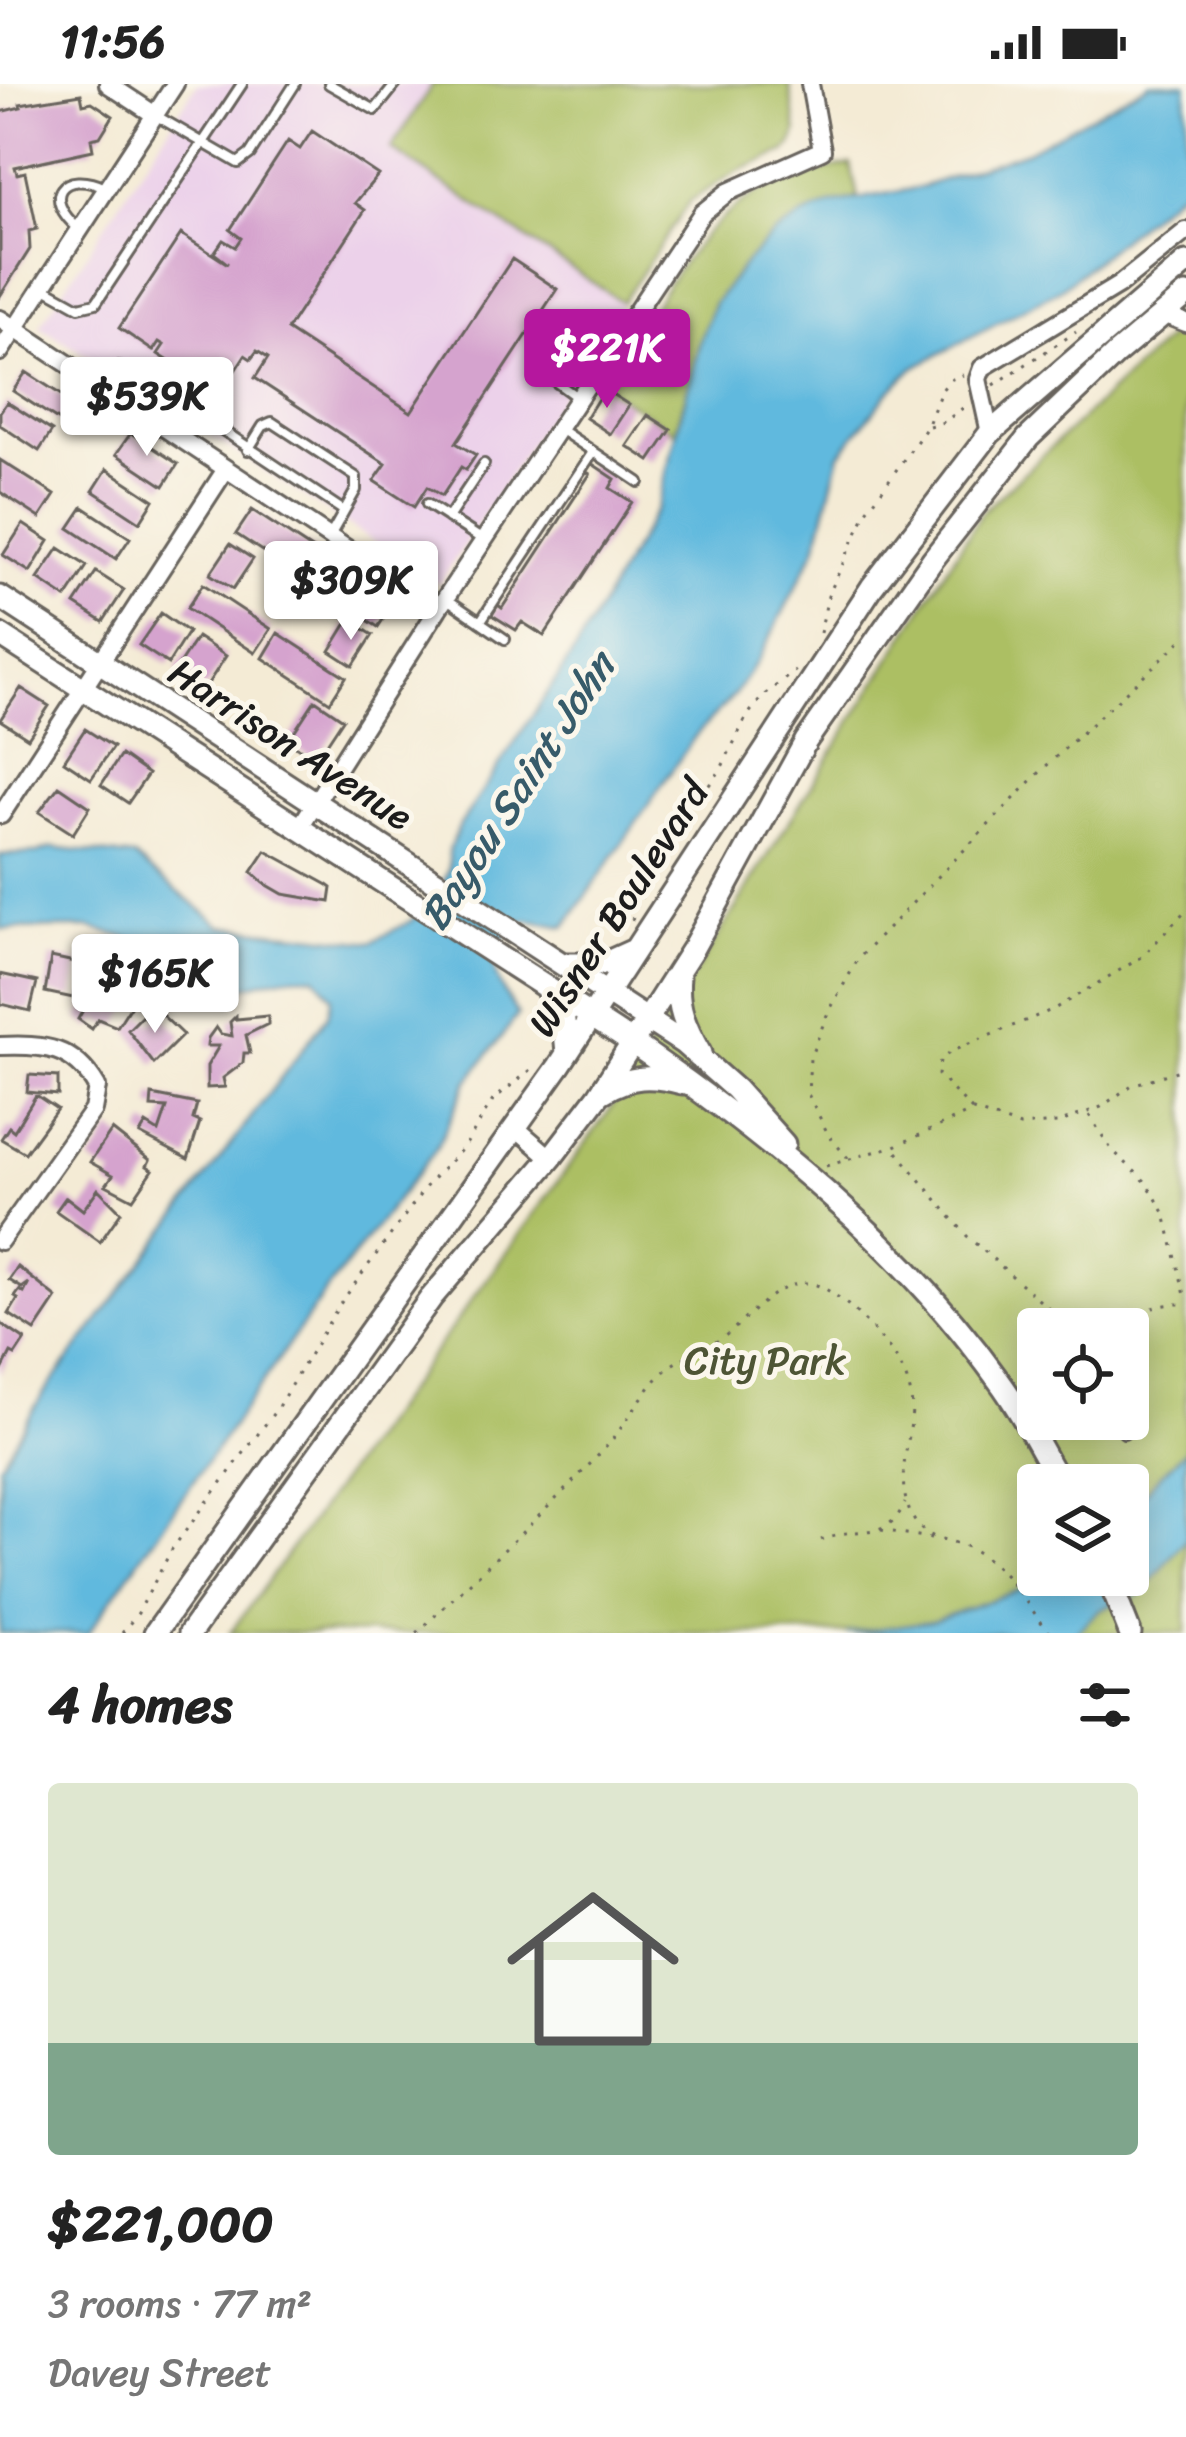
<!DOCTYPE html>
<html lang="en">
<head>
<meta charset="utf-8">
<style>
  :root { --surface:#fff; --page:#f2f2f2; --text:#222; --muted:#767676; --line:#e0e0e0; --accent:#b5179e }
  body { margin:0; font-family:Sriracha,sans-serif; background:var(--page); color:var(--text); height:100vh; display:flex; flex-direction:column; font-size:45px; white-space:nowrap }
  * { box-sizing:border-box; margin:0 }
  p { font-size:39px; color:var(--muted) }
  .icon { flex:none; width:66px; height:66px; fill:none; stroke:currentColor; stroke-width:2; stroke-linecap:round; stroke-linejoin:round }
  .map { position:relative; height:1549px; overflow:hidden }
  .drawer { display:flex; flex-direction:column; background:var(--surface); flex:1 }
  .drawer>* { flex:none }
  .buttons { position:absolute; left:1017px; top:1224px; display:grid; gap:24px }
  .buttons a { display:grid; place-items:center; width:132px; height:132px; border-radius:12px; background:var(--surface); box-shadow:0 6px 30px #0003; font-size:60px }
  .price { position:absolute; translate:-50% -102px; padding:0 27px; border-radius:12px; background:#fff; color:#222; font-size:39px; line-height:78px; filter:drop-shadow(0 3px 6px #0008) }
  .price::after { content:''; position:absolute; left:50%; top:72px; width:36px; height:27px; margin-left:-18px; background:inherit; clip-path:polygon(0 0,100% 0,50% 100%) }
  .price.current { background:var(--accent); color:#fff }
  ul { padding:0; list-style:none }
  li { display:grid; align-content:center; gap:24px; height:636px; padding:0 48px }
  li+li { border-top:3px solid var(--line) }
  li span { display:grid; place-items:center; height:372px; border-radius:12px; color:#555 }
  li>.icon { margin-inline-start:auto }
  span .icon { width:216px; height:216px; fill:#fffc; stroke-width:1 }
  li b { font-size:51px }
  h2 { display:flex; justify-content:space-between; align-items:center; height:144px; padding:0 48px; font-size:51px }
  .status { display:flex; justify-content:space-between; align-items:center; height:84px; padding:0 60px; background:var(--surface); direction:ltr }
  .status svg { height:33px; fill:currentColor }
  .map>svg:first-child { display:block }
</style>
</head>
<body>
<div class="status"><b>11:56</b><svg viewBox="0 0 49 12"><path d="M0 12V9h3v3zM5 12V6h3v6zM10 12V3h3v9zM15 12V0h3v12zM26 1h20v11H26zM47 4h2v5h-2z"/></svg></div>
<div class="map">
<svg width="1186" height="1549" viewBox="0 0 1186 1549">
  <rect width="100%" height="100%" fill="#fbf7ec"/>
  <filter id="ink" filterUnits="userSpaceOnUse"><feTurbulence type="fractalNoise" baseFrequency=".00833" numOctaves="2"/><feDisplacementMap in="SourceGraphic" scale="24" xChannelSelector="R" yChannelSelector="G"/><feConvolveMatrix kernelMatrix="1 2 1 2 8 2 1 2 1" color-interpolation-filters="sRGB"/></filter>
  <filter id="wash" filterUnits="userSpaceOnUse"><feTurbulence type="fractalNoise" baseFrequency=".004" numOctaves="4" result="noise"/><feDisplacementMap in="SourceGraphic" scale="48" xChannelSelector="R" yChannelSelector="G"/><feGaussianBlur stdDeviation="2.7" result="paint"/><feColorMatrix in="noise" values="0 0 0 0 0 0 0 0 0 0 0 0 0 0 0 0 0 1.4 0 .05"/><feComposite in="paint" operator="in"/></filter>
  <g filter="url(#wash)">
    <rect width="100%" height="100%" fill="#f4ebd5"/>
    <path fill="#ecd1ea" d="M197 0H433L392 66 622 218 439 500 40 242Z"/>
    <path fill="#acbf63" stroke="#646e40" stroke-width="3" fill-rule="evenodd" d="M433 0H789L797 48 791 61 785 68 738 87 691 116 622 218 391 65Z
      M851 80 858 114 801 133 714 219 675 348 605 303C650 232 690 140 769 103 795 91 824 86 851 80Z
      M1186 237V1549H230L609 1027 982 428ZM1038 1245H1128V1335H1038ZM1038 1401H1128V1491H1038Z"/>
    <path fill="#60b9de" stroke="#3e6a7d" stroke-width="3" d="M1149 0H1186V101L1062 204 913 284 887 310 840 370 816 464 760 573 735 610 696 651 565 843 525 836C478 870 491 888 518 931L467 998 436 1065 324 1210 88 1549H0V1381L41 1313 328 931 332 913 315 892C278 887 242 906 206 913L128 854 89 844 0 845V771L37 769 52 764 134 773 222 842 372 858 412 836 442 802 449 784V765L460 741 575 567 657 424 701 253 714 219 746 178 773 151 801 133 831 120 918 104 1027 67Z
      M1186 1366V1455L1141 1510 1100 1525 1075 1549H847L932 1537 1027 1503 1088 1491H1128C1128 1418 1133 1417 1186 1366Z"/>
    <g id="blocks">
      <path fill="#d5a3ce" d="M81 10 83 20 92 18 113 32 100 53 91 55 93 66 15 83 17 90 25 88 37 145 29 147 30 165 0 212V28L21 23 20 20Z
        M312 47 378 91 355 119 365 126 287 246 411 328 512 175 557 205 456 359 476 371 466 386 461 383 442 412 427 403 414 423 374 397 386 380 255 294 268 274 257 267 251 275 245 271 220 310 158 270 164 261 159 258 153 267 119 244 181 150 228 180 214 169 223 156 235 163 241 154 230 146 288 57 300 65Z
        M26 288 72 318 59 337 13 307Z
        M604 305 629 321 610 350 586 334Z
        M7 318 52 347 39 367 0 341V328Z
        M648 331 671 346 650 377 627 362Z
        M131 349 178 380 164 402 116 370Z
        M0 376 55 411 40 434 0 408Z
        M591 379 615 395 610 404 632 418 544 552 522 538 516 546 492 531 498 521 502 524 590 390 585 387Z
        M107 385 154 416 140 438 93 407Z
        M83 423 130 454 116 475 69 444Z
        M252 426 319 470 303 494 236 450Z
        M23 440 49 457 30 488 3 471Z
        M230 460 253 475 233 505 210 490Z
        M59 464 87 482 66 514 38 495Z
        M326 475 394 519 378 543 311 499Z
        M96 488 124 506 103 538 75 520Z
        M203 500 271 545 255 569 187 524Z
        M161 529 188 548 168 580 139 561Z
        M349 536 373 551 353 582 330 567Z
        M278 549 346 593 330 618 263 574Z
        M197 553 226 572 205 604 176 585Z
        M21 604 49 622 28 654 0 636Z
        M315 616 343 635 316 676 288 657Z
        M85 645 113 663 91 695 64 677Z
        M121 671 148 690 128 719 101 701Z
        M59 702 90 723 73 750 39 728Z
        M266 767 328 801 332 804 330 818 283 810 264 799 252 788Z
        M51 873 79 879 73 914 45 908Z
        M112 884 142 904 117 943 98 935 92 945 78 935 91 912 96 915 99 910 95 907Z
        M0 890 37 898 30 927 1 920Z
        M161 930 183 951 154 980 128 946 143 931 152 940Z
        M236 932V935L268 932V940L246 951 250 969H244L243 979 223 994 225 1003 207 1004V982L219 962H207L208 954 216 943 221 950 232 952 230 938Z
        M29 991 58 993V1011L27 1008Z
        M36 1011 57 1025 25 1069 1 1055 9 1043 14 1047Z
        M152 1011 197 1020 193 1035 200 1038 188 1075 140 1050 146 1040 159 1048 167 1024 151 1023Z
        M112 1046 150 1076 147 1082 153 1086 133 1115 106 1101 113 1091 90 1078Z
        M98 1105 121 1128 100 1158 56 1127 66 1113 83 1126Z
        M18 1183 57 1214 35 1247 9 1230 18 1215 15 1213 20 1206 24 1209 29 1199 22 1204 9 1196Z
        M0 1239 25 1256 15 1271 11 1269 0 1290Z"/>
    </g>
  </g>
  <g filter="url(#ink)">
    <use href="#blocks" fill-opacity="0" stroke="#68645d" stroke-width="3"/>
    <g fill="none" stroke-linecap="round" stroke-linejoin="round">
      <defs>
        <path id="service" d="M329 0 375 26 396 0
          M155 31 238 79 250 70 295 0
          M79 145C40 113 63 84 105 104
          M43 203 79 223 96 219 242 0
          M99 300 114 283 131 285 344 427
          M578 314 556 298 552 288 578 252 607 268
          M561 346 639 398
          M248 366 263 342 272 338 356 393V406L330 452
          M427 420 483 456
          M448 434 484 380
          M447 515 505 555
          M480 538 593 368
          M1023 1323 1038 1313
          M1117 1335 1124 1349"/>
        <path id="minor" d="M108 0 155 31
          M1163 230 1186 239
          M0 235 438 525
          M0 268 175 0
          M990 349 978 295 982 284 1119 201 1186 147
          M1 731 226 385
          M298 746 438 525 702 129 728 108 822 66 810 0
          M0 962C45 960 74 963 97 1003L93 1026 0 1157
          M515 1043 551 1074"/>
        <path id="tertiary" d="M0 513 683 959 735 1005 784 1060
          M0 551 634 960C771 1055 902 1161 999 1297 1023 1329 1041 1367 1061 1401
          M566 880H603L634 866
          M679 892C676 923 685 943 700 969
          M548 909 564 937 567 969
          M603 1008C631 991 651 991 682 999
          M1107 1491 1130 1549
          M155 1549 559 982 872 503 990 349 1186 179
          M190 1549 431 1214 551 1074 599 1011 693 864 806 657 933 475 1028 354 1115 271 1186 211"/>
      </defs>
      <use href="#service" stroke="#68645d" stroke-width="14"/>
      <use href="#minor" stroke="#68645d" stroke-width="22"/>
      <use href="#tertiary" stroke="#68645d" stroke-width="27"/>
      <path stroke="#68645d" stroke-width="3" stroke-dasharray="3 9" stroke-linecap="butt" d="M994 301 1076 248
        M929 342 944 338 967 321
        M820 549 828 512 867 427 927 343 941 307 950 296 963 291
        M632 836 636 821 668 774 699 714 720 687 747 632 763 612 795 587
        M972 1026 938 991 940 976 952 967 1054 925 1142 873 1186 826
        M1089 1031 1111 1065 1147 1099 1165 1130 1186 1215
        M848 1074 829 1052 808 1010 810 974 827 931 858 875 1045 683 1186 552
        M826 1082 891 1063
        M1062 1245 1047 1223 967 1152 893 1063 973 1027 1020 1042 1058 1039 1101 1023 1132 1001 1186 984
        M1124 1245C1140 1225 1161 1219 1186 1220
        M881 1446 931 1454
        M821 1456C859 1439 886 1460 905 1419
        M122 1549 138 1529 172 1465 276 1326 340 1220 381 1164 428 1100 465 1062 493 1016 537 981
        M417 1549C480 1488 545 1429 605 1364 627 1340 642 1307 667 1285 683 1271 704 1266 722 1254 748 1236 770 1202 804 1199 832 1197 877 1248 893 1270 935 1329 891 1366 907 1420 921 1464 947 1449 977 1468 1006 1485 1029 1524 1050 1549"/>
      <use href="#service" stroke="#fff" stroke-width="8"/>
      <use href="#minor" stroke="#fff" stroke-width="16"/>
      <use href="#tertiary" stroke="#fff" stroke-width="21"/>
    </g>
  </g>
  <g text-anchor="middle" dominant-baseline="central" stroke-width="10" stroke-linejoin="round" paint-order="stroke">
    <g font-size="39" fill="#1c1c1c" stroke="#fbf7ec">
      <text transform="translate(291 660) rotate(33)">Harrison Avenue</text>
      <text transform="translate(618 824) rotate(-57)">Wisner Boulevard</text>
    </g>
    <g font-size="39" fill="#4e5535" stroke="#fbf7ec">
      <text x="765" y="1276">City Park</text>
    </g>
    <g font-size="42" font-style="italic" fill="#375b6a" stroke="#fbf7ec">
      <text transform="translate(517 707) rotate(-57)">Bayou Saint John</text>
    </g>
  </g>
</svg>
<div class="buttons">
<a><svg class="icon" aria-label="locate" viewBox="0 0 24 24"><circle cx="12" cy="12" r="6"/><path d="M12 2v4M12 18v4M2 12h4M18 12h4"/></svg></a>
<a><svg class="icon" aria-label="layers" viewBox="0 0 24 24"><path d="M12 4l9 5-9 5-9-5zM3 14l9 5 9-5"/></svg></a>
</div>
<b class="price current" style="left:607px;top:327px">$221K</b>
<b class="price" style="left:147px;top:375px">$539K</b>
<b class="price" style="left:351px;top:559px">$309K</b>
<b class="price" style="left:155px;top:952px">$165K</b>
</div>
<section class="drawer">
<h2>4 homes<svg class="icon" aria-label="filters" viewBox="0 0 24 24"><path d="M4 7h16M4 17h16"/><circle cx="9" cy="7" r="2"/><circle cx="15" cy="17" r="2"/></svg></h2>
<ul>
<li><span style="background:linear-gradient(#dfe7d0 70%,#7fa58c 0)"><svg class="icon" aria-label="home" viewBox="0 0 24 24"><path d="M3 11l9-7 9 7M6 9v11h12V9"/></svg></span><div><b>$221,000</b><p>3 rooms · 77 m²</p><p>Davey Street</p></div></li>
</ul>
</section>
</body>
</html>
